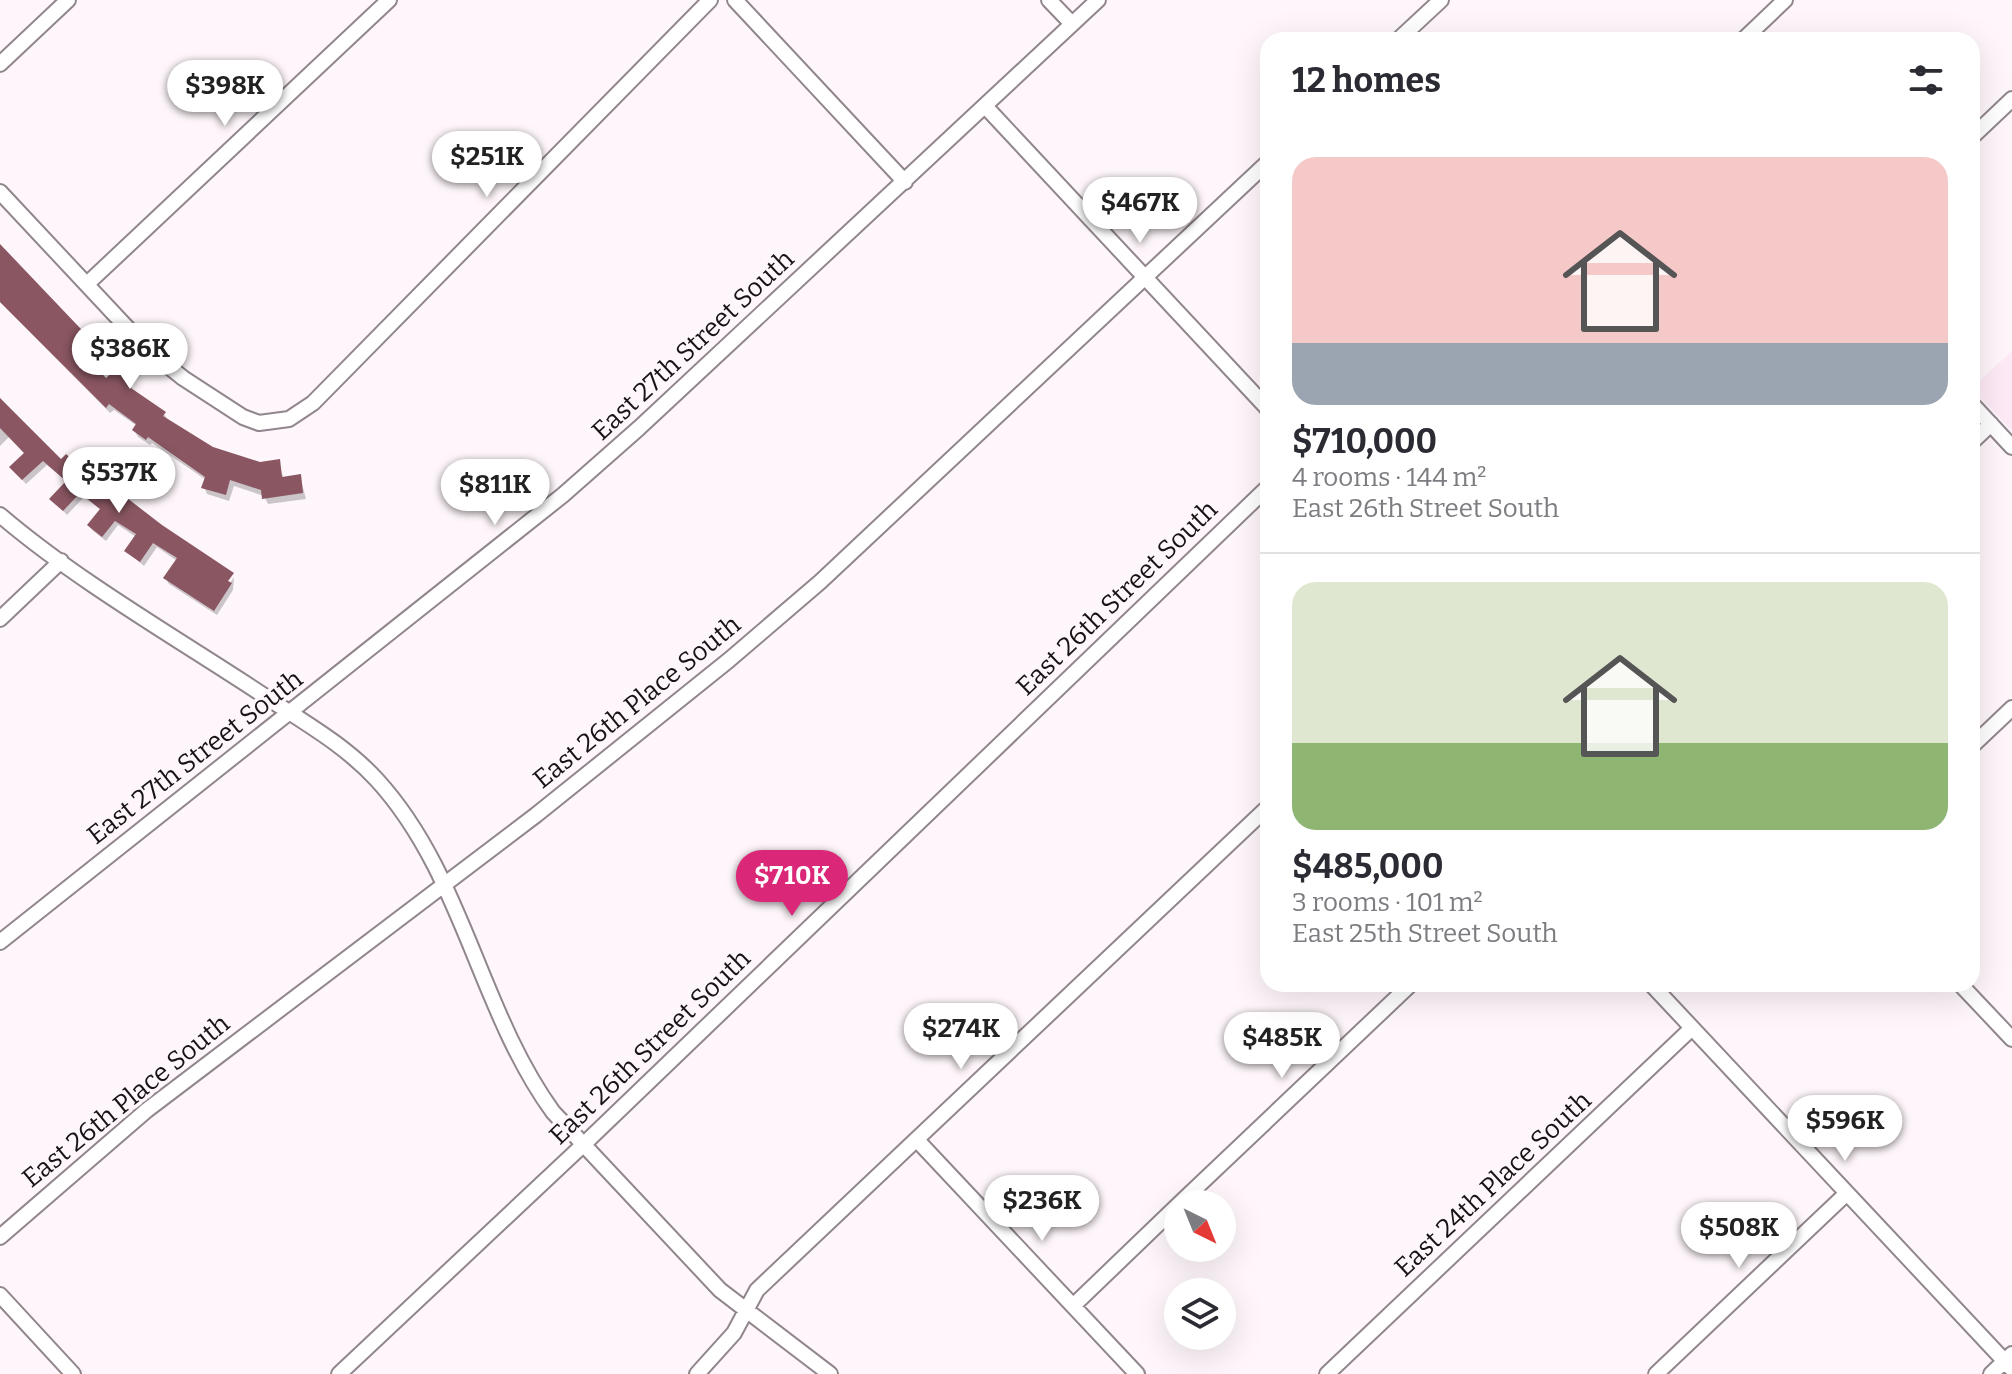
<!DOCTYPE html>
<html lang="en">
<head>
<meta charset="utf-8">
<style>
  :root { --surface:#fff; --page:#f2f2f3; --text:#2b2b33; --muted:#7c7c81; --line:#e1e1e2; --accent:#db2777 }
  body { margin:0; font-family:Bitter,serif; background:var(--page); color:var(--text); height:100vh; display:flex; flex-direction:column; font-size:30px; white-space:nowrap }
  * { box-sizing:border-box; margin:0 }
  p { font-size:26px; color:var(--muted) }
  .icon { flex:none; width:44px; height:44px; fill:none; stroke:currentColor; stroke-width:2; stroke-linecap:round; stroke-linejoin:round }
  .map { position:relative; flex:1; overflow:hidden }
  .sheet { position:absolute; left:1260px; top:32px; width:720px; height:960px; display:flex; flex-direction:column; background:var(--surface); border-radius:24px; box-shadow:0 8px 32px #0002 }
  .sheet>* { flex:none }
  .needle { width:52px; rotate:137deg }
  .tools { position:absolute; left:1164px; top:1190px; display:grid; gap:16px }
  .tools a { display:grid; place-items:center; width:72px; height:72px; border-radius:50%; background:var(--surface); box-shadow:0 8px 32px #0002; font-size:40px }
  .price { position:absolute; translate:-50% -68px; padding:0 18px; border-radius:28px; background:#fff; color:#222; font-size:26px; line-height:52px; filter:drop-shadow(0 2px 4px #0008) }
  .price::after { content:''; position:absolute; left:50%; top:48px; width:24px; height:18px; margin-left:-12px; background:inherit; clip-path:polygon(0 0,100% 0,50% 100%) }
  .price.active { background:var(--accent); color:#fff }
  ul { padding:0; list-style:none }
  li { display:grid; align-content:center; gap:16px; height:424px; padding:0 32px }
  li+li { border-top:2px solid var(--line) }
  li span { display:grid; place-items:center; height:248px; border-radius:24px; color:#555 }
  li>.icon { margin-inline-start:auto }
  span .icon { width:144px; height:144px; fill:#fffc; stroke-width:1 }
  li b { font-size:34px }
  h2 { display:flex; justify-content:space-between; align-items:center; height:96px; padding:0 32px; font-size:34px }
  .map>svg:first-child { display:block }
</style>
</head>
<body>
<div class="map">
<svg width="2012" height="1374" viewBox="0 0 2012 1374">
  <rect width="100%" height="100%" fill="#fef6fa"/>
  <path fill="#feeaf6" d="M2012 351V431L1972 388Z"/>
  <path fill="#0003" d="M0 245 97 350 101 356 91 365 106 381 130 383 133 391 164 414 169 422 212 449 260 464 278 461 284 479 300 476 306 499 268 504 264 496 234 486 229 501 207 494 204 487 206 480 152 443 150 445 138 437 134 430 137 426 114 410 110 413 0 302Z
    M0 398 61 462 221 588 225 591 234 577 233 590 217 615 169 584 166 579 177 561 157 547 144 566 126 551 136 537 118 525 106 541 92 530 89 525 101 510 84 497 67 515 52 499 67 482 47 465 26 484 15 472 25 454 9 437 0 446Z"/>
  <path fill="#895661" d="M0 244 99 348 88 359 106 378 118 367 132 382 128 386 166 412 163 416 213 447 260 462 280 459 282 477 301 474 303 493 262 499 261 490 230 480 226 495 201 488 205 477 148 437 146 440 132 430 136 424 109 404 106 408 0 302Z
    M0 398 61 459 66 454 97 482 101 478 162 525 234 573 228 581 232 583 214 611 163 578 177 558 153 543 140 562 124 551 136 534 115 521 102 537 87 525 100 509 80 493 63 511 49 499 66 481 43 461 22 480 9 467 24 453 0 428Z"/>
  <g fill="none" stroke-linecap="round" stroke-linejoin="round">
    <defs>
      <path id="minor" d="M735 0 905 182
        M1049 0 1072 24
        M1398 40 1441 0
        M1743 40 1785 0
        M0 64 68 0
        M985 106 1268 409
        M1972 137 2012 99
        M0 192 147 349 183 378 243 417 259 423 289 419 313 403 710 0
        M87 284 389 0
        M1972 404 2012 447
        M1972 442 1991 424
        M0 515C77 581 180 640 266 697 305 723 345 745 377 780 463 874 479 1010 553 1112L720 1290 830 1374
        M0 619 61 561
        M1972 746 2012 708
        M0 942 563 495 639 428 1098 0
        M1651 984 2012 1369
        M1960 984 2012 1039
        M917 1140 1137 1374
        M1179 1204 1411 984
        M0 1237 147 1110 536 815 729 660 820 582 1268 162
        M0 1295 73 1374
        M1074 1305 1178 1205
        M339 1374 583 1145 1268 487
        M697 1374 734 1333 757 1290 1268 807
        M1327 1374 1692 1028
        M1656 1374 1847 1193
        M1991 1374 2012 1354"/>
    </defs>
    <use href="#minor" stroke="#91868d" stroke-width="18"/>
    <use href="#minor" stroke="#fff" stroke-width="14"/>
  </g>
  <g text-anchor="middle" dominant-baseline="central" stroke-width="7" stroke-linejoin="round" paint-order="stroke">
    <g font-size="26" fill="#171315" stroke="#fef6fa">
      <text transform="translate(693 345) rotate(-43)">East 27th Street South</text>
      <text transform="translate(1117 598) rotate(-44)">East 26th Street South</text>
      <text transform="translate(637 702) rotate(-39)">East 26th Place South</text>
      <text transform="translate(195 757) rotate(-38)">East 27th Street South</text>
      <text transform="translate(650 1047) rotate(-44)">East 26th Street South</text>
      <text transform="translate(126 1101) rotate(-39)">East 26th Place South</text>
      <text transform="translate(1493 1184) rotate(-43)">East 24th Place South</text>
    </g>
  </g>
</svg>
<div class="tools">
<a><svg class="needle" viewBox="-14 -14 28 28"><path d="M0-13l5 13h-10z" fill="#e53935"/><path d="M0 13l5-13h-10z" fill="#7c7c81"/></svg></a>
<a><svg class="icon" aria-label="layers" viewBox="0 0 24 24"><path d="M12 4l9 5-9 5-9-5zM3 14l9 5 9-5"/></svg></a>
</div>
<b class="price" style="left:225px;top:128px">$398K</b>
<b class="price" style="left:487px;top:199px">$251K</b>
<b class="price" style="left:1140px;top:245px">$467K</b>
<b class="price" style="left:130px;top:391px">$386K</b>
<b class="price" style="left:119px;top:515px">$537K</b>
<b class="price" style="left:495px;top:527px">$811K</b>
<b class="price active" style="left:792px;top:918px">$710K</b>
<b class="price" style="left:961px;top:1071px">$274K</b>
<b class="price" style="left:1282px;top:1080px">$485K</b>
<b class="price" style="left:1845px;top:1163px">$596K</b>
<b class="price" style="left:1042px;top:1243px">$236K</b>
<b class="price" style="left:1739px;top:1270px">$508K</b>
<section class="sheet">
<h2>12 homes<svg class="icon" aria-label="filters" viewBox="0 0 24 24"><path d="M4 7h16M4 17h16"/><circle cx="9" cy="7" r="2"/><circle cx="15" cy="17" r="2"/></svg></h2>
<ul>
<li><span style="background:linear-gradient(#f6c9c9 75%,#9aa5b1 0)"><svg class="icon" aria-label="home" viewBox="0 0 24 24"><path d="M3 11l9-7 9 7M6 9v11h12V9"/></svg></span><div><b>$710,000</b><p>4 rooms · 144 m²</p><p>East 26th Street South</p></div></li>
<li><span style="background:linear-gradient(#dfe7d0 65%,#8fb573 0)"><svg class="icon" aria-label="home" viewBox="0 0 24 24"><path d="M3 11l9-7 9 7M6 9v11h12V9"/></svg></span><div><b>$485,000</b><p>3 rooms · 101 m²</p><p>East 25th Street South</p></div></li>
</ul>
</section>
</div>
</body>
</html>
